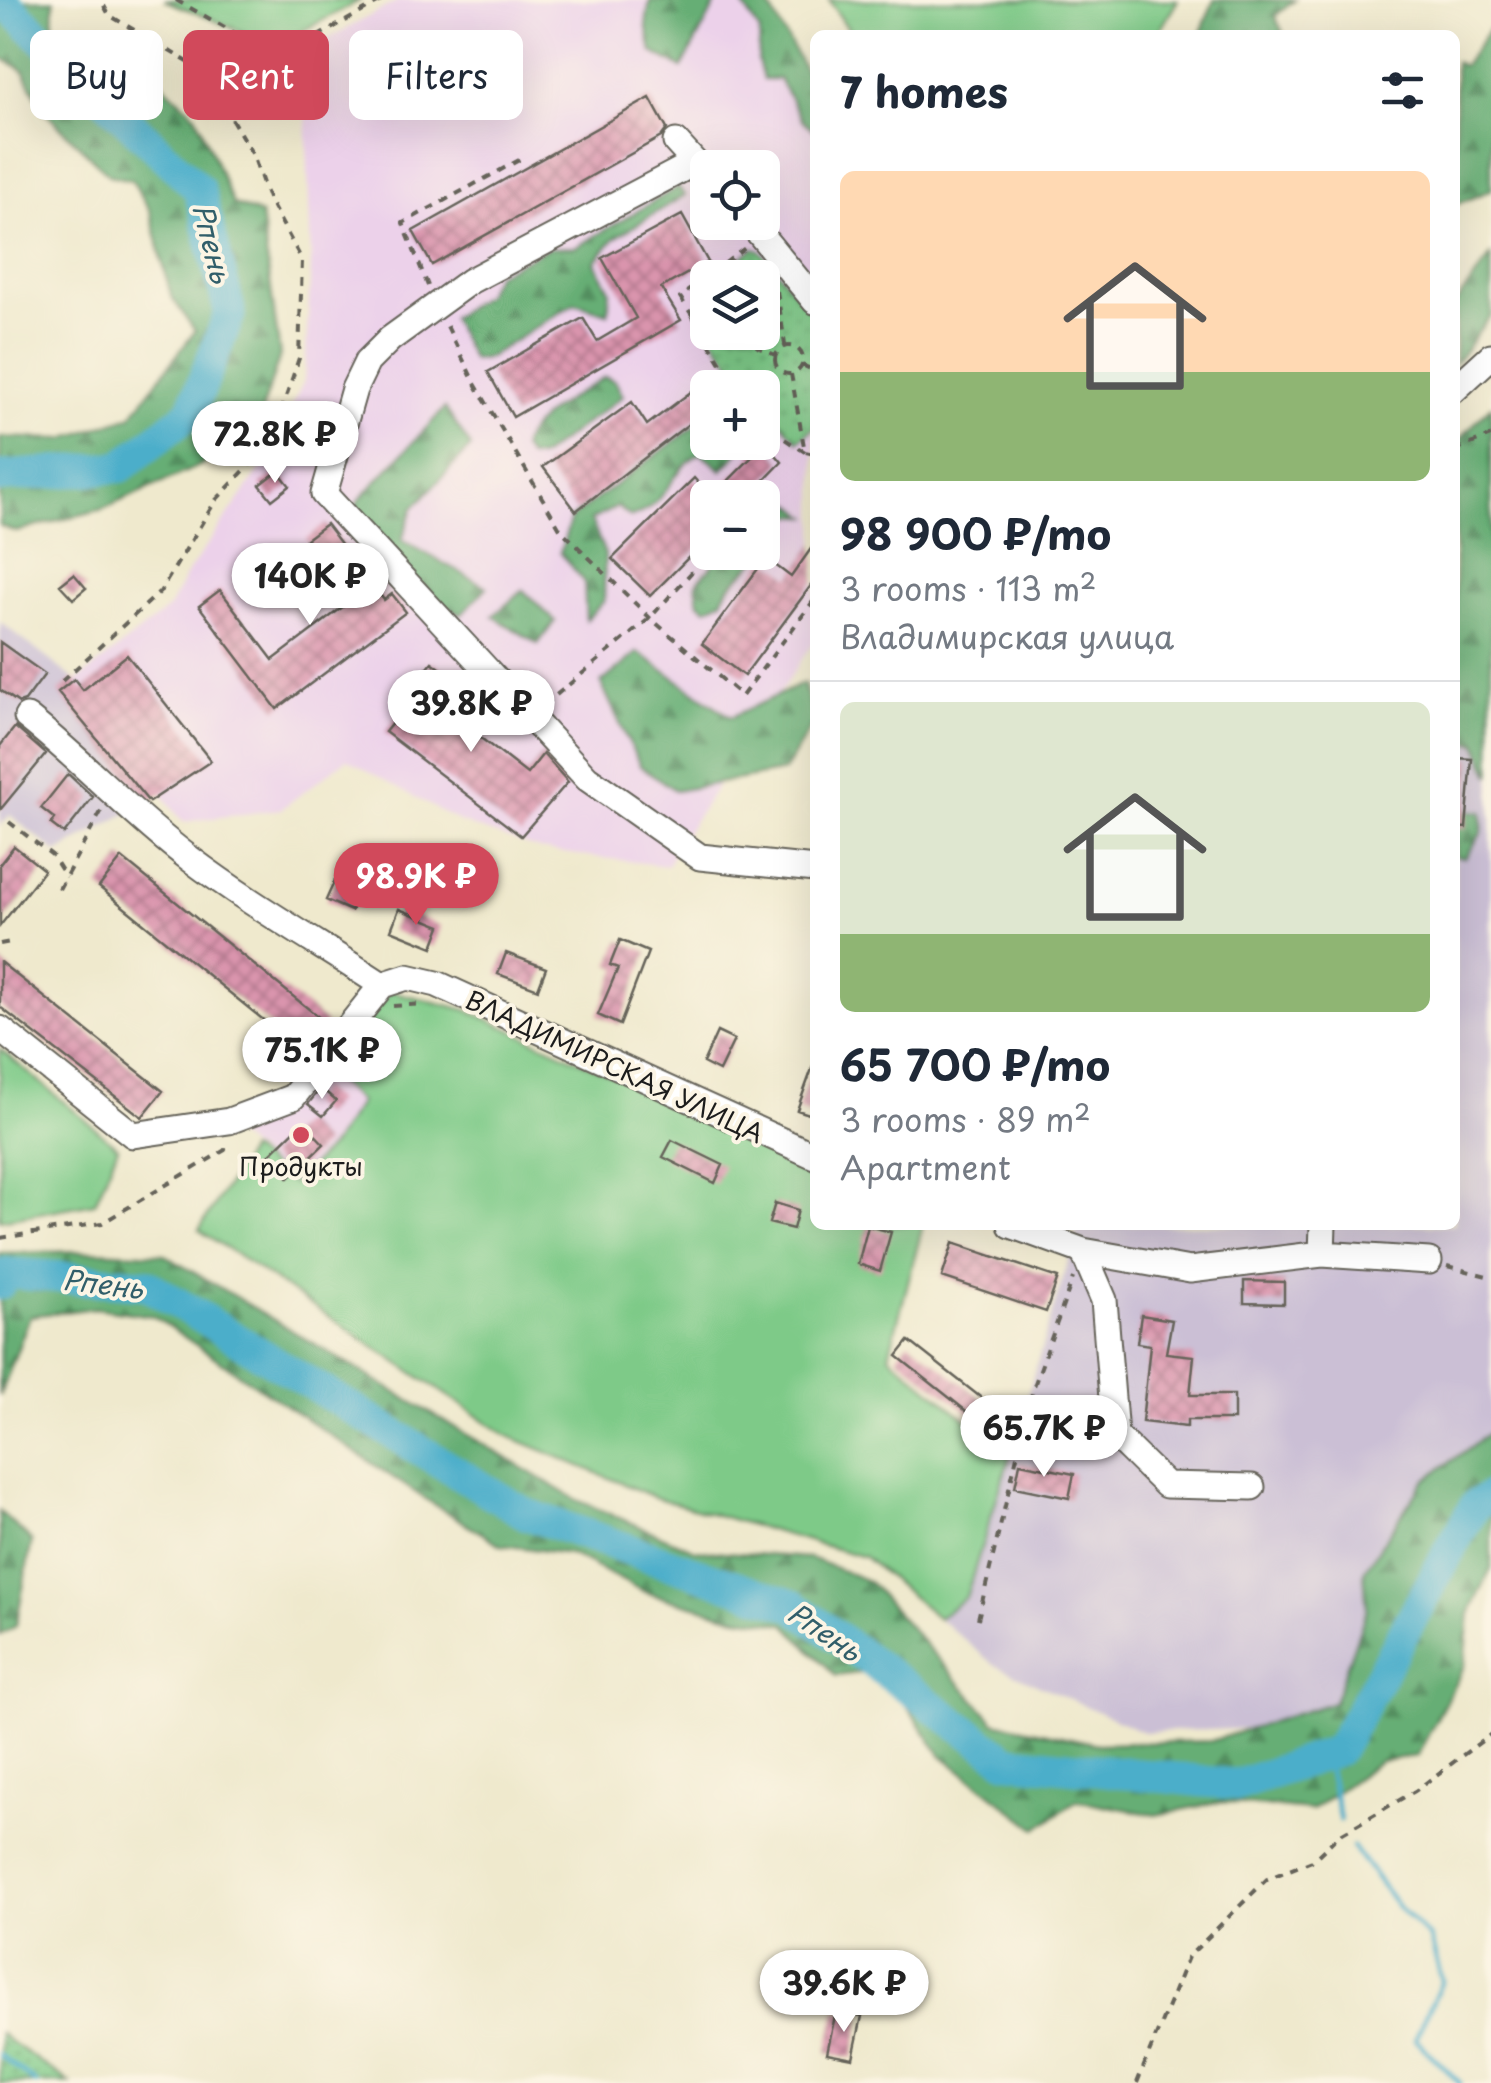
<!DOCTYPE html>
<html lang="en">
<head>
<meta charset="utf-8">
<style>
  :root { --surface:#fff; --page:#f6f6f7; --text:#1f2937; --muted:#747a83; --line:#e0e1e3; --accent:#d1495b }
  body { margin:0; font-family:"Playpen Sans",sans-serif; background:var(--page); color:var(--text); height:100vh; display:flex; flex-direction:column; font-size:38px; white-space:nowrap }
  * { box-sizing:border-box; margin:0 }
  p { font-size:32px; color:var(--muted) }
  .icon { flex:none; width:55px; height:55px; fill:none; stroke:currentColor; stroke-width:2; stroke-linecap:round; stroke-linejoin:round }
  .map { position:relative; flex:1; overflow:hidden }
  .details { position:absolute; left:810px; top:30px; width:650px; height:1200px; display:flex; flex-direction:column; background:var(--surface); border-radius:15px; box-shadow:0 10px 40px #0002 }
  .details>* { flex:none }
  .top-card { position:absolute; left:30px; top:30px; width:630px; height:90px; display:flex; gap:20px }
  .fabs { position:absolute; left:690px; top:150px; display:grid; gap:20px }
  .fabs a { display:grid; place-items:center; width:90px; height:90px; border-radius:15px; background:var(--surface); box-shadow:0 10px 40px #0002; font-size:50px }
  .price { position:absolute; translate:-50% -85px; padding:0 22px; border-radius:35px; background:#fff; color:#222; font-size:32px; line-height:65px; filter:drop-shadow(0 2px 5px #0008) }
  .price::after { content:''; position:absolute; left:50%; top:60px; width:30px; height:22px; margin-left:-15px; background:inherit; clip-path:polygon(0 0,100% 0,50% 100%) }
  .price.selected { background:var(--accent); color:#fff }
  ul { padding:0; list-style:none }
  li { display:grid; align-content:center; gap:20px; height:530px; padding:0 30px }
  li+li { border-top:2px solid var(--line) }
  li span { display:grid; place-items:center; height:310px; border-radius:15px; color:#555 }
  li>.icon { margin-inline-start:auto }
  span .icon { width:180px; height:180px; fill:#fffc; stroke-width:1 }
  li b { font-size:42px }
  h2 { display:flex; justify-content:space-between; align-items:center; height:120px; padding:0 30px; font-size:42px }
  .pill { padding:0 35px; border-radius:15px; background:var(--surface); box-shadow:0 10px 40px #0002; font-size:35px; line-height:90px }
  .pill.selected { background:var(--accent); color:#fff }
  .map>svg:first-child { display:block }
</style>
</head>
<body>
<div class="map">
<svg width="1491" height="2083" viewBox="0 0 1491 2083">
  <defs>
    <pattern id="grass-dots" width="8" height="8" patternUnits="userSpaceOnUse" patternTransform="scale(2.5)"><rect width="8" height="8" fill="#7eca88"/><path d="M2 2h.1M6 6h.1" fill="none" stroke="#6cad75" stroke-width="1.8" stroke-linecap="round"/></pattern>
    <pattern id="forest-firs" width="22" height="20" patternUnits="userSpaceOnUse" patternTransform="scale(2.5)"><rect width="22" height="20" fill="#66ae74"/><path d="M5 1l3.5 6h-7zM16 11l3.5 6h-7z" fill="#538d5e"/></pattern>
    <pattern id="building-cross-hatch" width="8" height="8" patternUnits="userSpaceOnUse" patternTransform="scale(2.5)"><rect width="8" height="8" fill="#da94ad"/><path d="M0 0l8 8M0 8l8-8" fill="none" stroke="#b0788c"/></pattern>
  </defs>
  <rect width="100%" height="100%" fill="#fcf5e5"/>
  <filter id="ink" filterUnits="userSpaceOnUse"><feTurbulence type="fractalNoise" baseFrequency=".01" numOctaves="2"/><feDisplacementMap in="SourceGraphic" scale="20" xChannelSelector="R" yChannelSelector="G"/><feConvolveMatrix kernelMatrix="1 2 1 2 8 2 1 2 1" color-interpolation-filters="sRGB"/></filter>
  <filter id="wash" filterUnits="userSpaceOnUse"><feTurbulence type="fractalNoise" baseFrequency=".0048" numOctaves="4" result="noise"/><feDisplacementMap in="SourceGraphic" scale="40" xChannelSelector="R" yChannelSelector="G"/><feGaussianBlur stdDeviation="2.25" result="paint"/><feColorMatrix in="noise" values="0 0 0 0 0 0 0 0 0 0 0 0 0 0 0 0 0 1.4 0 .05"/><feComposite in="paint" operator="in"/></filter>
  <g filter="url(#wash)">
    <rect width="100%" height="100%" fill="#efe9cd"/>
    <path fill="#ecd1ea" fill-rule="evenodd" d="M399 0H766L815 88V640L679 843 667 866 540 850 459 822 347 759 281 809 183 822 76 682 169 608 184 578 265 463 304 381 311 266 304 52ZM708 168H762V222H708ZM708 278H762V332H708ZM708 388H762V442H708ZM708 498H762V552H708Z
      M325 1072 360 1102 330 1147 293 1183 230 1131Z"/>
    <path fill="#cbbfd5" d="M0 622 74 679 142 762 161 794 57 853 10 815 0 826Z
      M1455 724 1491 728V1546L1358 1725 1143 1732 994 1665 938 1618 966 1596 1077 1232 1061 1225H1455Z"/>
    <path fill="url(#grass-dots)" stroke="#4d7352" stroke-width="2.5" d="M754 248 760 250 815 317V427L798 441 763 402 762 388 749 387 710 333 762 332V278L717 277Z
      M0 2033 8 2040 70 2083H0Z"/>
    <path fill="url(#forest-firs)" stroke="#416548" stroke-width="2.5" d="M0 0H54L53 52 108 65 148 70 196 115 233 204 261 215 280 355 257 427 199 466 103 509 16 532 0 526V437L64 439 131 416 195 331 171 296 150 211 132 180 109 175 43 110 23 70 0 57Z
      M650 0H718L682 68 652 52 646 24Z
      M740 0H766L815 88V131L802 120 779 79H763L758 61 760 32Z
      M1214 0H1295L1275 16 1284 35H1200Z
      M1491 27V190L1455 205V62L1463 66Z
      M678 187 685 195 615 238 595 262 610 290 608 313 575 303 487 358 472 360 451 318 484 295 496 274 548 248 576 247Z
      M1491 256V315L1455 364V304Z
      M605 377 615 381 623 396 539 458 528 457 522 448C527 419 581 392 605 377Z
      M1491 406V776L1477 743 1455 741V444Z
      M445 408 471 447 413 508 402 540 487 587 461 615 372 566 351 523 358 501Z
      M707 417 708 442 730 443 738 453 722 470 701 453C669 469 671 504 631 517L617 507 591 520 605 554 604 601 586 620 584 581 560 553 571 518Z
      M771 487 808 516 778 515 766 551 729 587 722 600 707 608 699 603 696 584 723 553 762 552 763 498Z
      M523 590 555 621 538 644 493 616Z
      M638 652 731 717 804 683 814 722 784 771 676 791 640 766 601 683Z
      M1455 810 1482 812V832L1465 858 1455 856Z
      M90 1251 163 1254 577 1500 695 1550 810 1558 868 1581 995 1722 1098 1744 1211 1741 1334 1702 1367 1609 1364 1571 1424 1481 1491 1432V1569L1470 1614 1465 1665 1417 1756 1380 1761 1311 1810 1222 1802 1155 1815 1077 1800 1037 1829 941 1755 882 1670 836 1676 785 1624 731 1616 645 1592 570 1554 501 1545 422 1497 153 1316 95 1308 30 1316 0 1396V1253Z
      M0 1512 32 1541 16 1626 0 1635Z"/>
    <path fill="#7eca88" stroke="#4d7352" stroke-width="2.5" d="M164 0H361L275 45Z
      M829 0H1178L1157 35H852Z
      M390 991 467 1010 815 1167V1225H923L889 1355 1010 1456 966 1597 938 1618 864 1557 657 1498 508 1436 199 1230 249 1150 293 1183 330 1147 360 1102 325 1072Z
      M0 1049 118 1147 95 1203 0 1220Z"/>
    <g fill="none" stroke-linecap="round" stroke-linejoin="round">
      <path stroke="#4baeca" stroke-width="5" d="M1325 1754 1340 1820
        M1353 1847 1399 1908 1430 1938 1442 1981 1415 2039 1460 2083
        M0 2055 36 2083"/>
      <path stroke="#4baeca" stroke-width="32" d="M0 477 121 467 191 412 230 313 199 189 2 0
        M0 1284 6 1273 146 1284 526 1514 794 1606 1007 1760 1238 1785 1338 1750 1475 1505 1491 1496"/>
    </g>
    <g id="blocks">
      <path fill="url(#building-cross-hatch)" d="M650 98 667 129 661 137 432 265 413 231Z
        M682 215 708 262 661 288 681 320 513 417 488 372 583 318 597 341 636 318 602 258Z
        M708 379V409L576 511 543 467 632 402 647 425Z
        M741 442H765L782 462 747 498H711L753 456Z
        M278 471 290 486 272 500 260 485Z
        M694 478 708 494V538L650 596 612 559Z
        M326 524 384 600 392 594 406 612 277 709 199 606 220 590 273 660 352 600 306 539Z
        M815 543V580L744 676 702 644 766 558 791 577Z
        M74 574 86 588 73 599 60 585Z
        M0 642 45 674 25 701 19 703 0 690Z
        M127 655 211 761 149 802 58 692 74 679 83 690Z
        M432 662 464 686 445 710 527 774 543 754 568 782 521 836 385 732 405 707 400 703Z
        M15 727 46 754 0 810V746Z
        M1455 758 1472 759 1466 828 1455 827Z
        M68 774 93 797 64 834 51 824 55 819 41 808Z
        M14 846 44 870 0 926V864Z
        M122 858 326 1023 303 1052 99 887Z
        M335 880 360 890 351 911 326 900Z
        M399 909 441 926 433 947 391 930Z
        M620 940 648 952 620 1025 598 1015 618 968 610 965Z
        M506 953 546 968 538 989 498 974Z
        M0 962 163 1091 142 1117 0 1007Z
        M717 1032 734 1040 719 1071 703 1063Z
        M813 1066 815 1067V1116L797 1110Z
        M321 1088 336 1101 323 1116 308 1104Z
        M303 1122 324 1144 289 1178 268 1156Z
        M672 1140 723 1165 715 1183 663 1157Z
        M775 1203 798 1210 793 1229 769 1223Z
        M868 1226 891 1232 880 1271 858 1264Z
        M953 1243 1058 1278 1046 1312 942 1277Z
        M1244 1281 1284 1282V1304L1244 1303Z
        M1141 1315 1172 1320 1166 1353 1194 1356 1190 1395H1234V1420H1187V1427L1142 1422 1150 1345 1137 1343Z
        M909 1341 1017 1426 1004 1441 897 1356Z
        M1020 1463 1074 1474 1069 1498 1015 1487Z
        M836 2011 862 2016 853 2058 827 2053Z"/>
    </g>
  </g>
  <g filter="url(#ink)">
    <use href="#blocks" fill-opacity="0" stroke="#66645a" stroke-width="2.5"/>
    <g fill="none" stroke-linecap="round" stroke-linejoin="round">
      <defs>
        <path id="minor" d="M676 142 708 177
          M694 163 470 281 390 339 367 362 354 389 324 494 587 778 700 857 815 869
          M750 222 815 301
          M1455 389 1491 356
          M27 717C84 762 132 815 189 858 250 904 318 943 382 985
          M382 985 407 977 437 984 815 1156
          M0 1029 133 1135 229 1121 293 1097 382 985
          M1011 1225 1083 1251 1190 1270 1322 1254 1429 1261
          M1083 1251 1104 1300 1115 1435 1166 1485 1252 1487
          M1322 1254 1323 1225"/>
      </defs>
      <use href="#minor" stroke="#66645a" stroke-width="29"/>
      <path stroke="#66645a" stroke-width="4" stroke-dasharray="8 8" stroke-linecap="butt" d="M176 0 273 54H286L383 0
        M428 286 403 223 521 159
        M777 291 785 345
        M692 315 736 388
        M708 323 692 315 680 297 745 248
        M447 326 474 382 561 530 650 618 742 696 815 599
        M727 332 775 355
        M775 360a14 14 0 1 1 28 0a14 14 0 1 1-28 0Z
        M802 365 815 371
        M791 374 805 452 815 454
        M762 417 780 436 805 452
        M1455 450 1491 436
        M62 681 160 592 216 500 263 451 279 418 299 358 302 260 268 198 253 155 203 71 109 15 101 0
        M544 705 650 618 710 552
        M9 822 52 855 66 877
        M59 889 102 810
        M0 944 15 941
        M393 1006 423 1004
        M0 1238 102 1223 225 1150 226 1141
        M1447 1266 1491 1277
        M978 1619 1033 1389 1073 1278
        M1137 2083 1188 1957 1267 1879 1312 1861 1339 1835 1415 1791 1491 1734"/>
      <use href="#minor" stroke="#fff" stroke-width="25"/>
    </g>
  </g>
  <circle fill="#d1495b" stroke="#fcf5e5" stroke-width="4" cx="301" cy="1135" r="10"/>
  <g text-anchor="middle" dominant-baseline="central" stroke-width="8" stroke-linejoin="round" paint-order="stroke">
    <g font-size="25" fill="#1c1c1c" stroke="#fcf5e5">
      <text transform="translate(615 1066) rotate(25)">ВЛАДИМИРСКАЯ УЛИЦА</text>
    </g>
    <g font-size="25" fill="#1c1c1c" stroke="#fcf5e5">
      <text x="301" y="1166">Продукты</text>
    </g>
    <g font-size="28" font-style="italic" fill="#315e6a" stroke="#fcf5e5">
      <text transform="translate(213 243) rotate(76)">Рпень</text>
      <text transform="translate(103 1283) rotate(7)">Рпень</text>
      <text transform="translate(825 1631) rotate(34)">Рпень</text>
    </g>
  </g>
</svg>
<div class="fabs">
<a><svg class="icon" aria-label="locate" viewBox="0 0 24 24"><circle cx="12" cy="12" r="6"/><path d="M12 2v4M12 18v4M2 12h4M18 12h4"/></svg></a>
<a><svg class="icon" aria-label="layers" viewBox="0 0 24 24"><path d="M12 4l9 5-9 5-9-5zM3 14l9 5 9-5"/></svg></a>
<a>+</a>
<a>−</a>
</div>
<b class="price" style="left:275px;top:486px">72.8K ₽</b>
<b class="price" style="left:310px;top:628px">140K ₽</b>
<b class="price" style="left:471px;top:755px">39.8K ₽</b>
<b class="price selected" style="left:416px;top:928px">98.9K ₽</b>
<b class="price" style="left:322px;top:1102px">75.1K ₽</b>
<b class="price" style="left:1044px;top:1480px">65.7K ₽</b>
<b class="price" style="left:844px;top:2035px">39.6K ₽</b>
<div class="top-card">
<a class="pill">Buy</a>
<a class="pill selected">Rent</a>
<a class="pill">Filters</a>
</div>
<section class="details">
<h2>7 homes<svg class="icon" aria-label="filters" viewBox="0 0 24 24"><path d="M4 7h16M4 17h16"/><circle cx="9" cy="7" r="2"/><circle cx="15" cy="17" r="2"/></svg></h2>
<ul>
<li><span style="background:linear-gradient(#ffd9b3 65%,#8fb573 0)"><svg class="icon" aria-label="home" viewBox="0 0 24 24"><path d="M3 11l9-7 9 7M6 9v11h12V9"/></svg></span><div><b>98 900 ₽/mo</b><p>3 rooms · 113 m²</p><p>Владимирская улица</p></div></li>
<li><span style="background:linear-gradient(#dfe7d0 75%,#8fb573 0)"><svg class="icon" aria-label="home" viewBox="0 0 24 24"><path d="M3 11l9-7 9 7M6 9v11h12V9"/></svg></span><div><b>65 700 ₽/mo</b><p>3 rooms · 89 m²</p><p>Apartment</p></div></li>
</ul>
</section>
</div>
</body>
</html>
